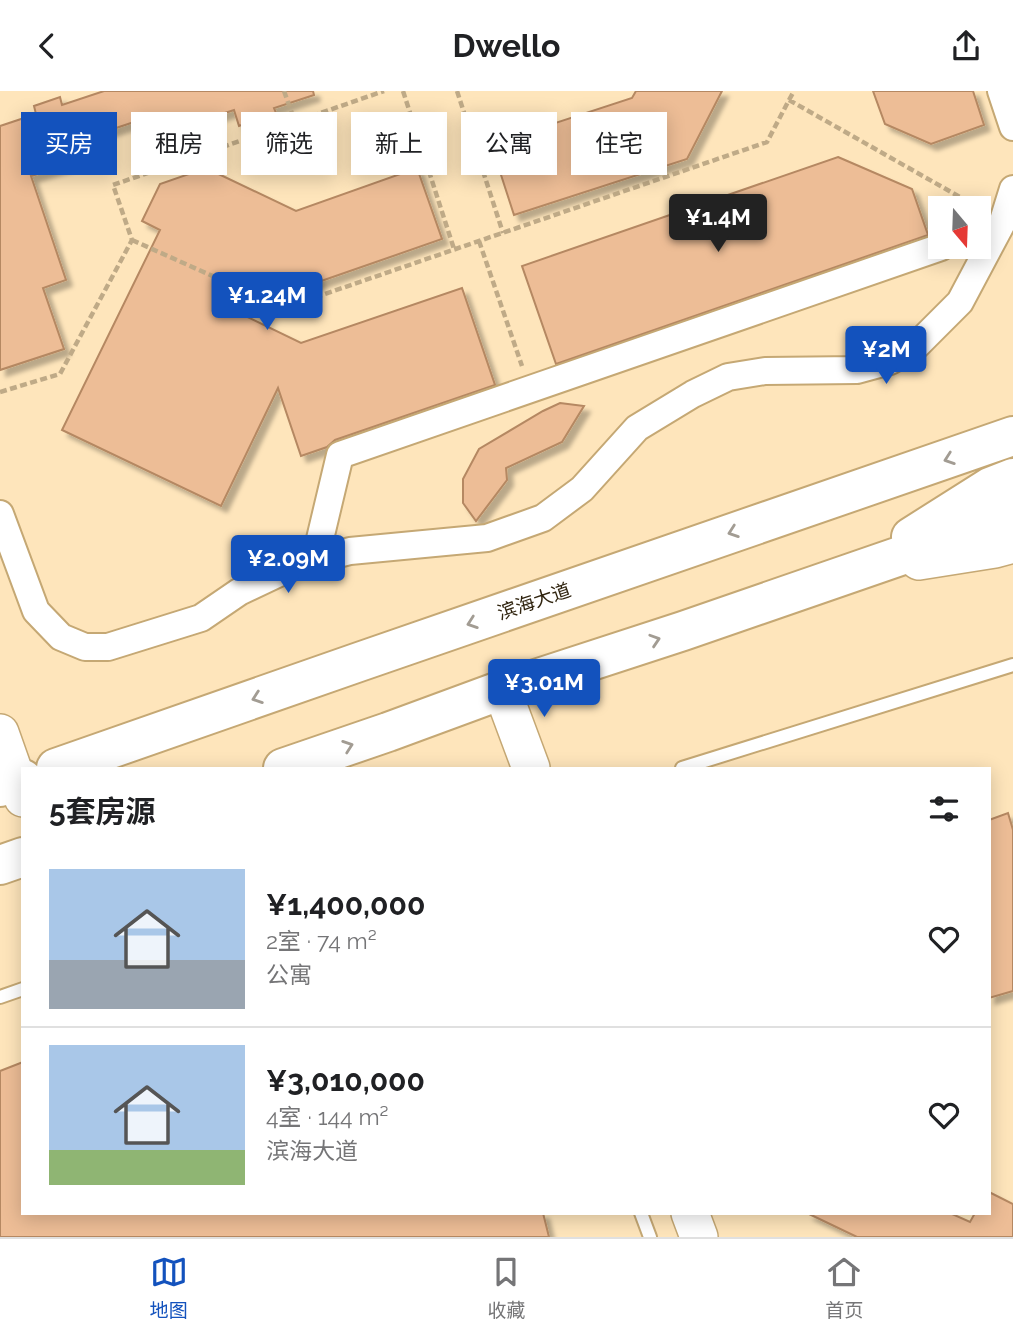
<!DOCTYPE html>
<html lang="zh">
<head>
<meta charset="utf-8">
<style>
  :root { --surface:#fff; --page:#f6f6f6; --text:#202124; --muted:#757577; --line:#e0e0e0; --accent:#1352bd }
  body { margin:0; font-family:Raleway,"Noto Sans SC",sans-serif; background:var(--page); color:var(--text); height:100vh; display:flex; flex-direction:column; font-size:26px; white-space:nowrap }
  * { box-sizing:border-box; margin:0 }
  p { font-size:23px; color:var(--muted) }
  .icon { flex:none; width:38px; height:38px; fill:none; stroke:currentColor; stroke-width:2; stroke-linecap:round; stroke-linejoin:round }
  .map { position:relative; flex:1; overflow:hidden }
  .panel { position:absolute; left:21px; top:676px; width:970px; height:448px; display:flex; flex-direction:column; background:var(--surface); border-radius:0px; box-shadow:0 4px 18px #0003 }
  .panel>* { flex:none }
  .hud { position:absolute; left:21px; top:21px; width:971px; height:63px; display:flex; gap:14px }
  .needle { width:46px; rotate:161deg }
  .tools { position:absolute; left:928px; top:105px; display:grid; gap:14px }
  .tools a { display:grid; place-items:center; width:63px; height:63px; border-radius:0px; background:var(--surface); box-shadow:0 4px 18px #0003; font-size:35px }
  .price { position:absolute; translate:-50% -60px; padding:0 16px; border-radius:7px; background:var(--accent); color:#fff; font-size:23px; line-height:46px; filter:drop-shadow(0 2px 4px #0008) }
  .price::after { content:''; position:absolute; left:50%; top:42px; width:21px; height:16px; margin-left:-10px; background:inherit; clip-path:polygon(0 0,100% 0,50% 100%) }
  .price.on { background:#222; color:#fff }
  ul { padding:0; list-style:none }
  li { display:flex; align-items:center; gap:21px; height:175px; padding:0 28px }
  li+li { border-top:2px solid var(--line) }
  li span { display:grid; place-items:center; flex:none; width:196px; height:140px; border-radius:0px; color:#555 }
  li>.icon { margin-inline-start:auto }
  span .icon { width:84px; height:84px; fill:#fffc; stroke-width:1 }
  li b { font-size:30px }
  h2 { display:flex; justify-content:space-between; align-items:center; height:84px; padding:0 28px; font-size:30px }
  .tag { padding:0 24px; border-radius:0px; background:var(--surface); box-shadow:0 4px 18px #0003; font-size:24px; line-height:63px }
  .tag.on { background:var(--accent); color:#fff }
  header { display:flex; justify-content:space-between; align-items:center; height:91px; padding:0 28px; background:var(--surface); font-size:32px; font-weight:700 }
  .dock { display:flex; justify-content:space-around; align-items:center; height:98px; border-top:2px solid var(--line); background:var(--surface); font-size:19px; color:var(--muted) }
  .dock a { display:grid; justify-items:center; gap:4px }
  .dock .on { color:var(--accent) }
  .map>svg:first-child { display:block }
</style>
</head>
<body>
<header><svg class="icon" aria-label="back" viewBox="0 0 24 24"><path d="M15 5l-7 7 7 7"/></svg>Dwello<svg class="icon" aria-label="share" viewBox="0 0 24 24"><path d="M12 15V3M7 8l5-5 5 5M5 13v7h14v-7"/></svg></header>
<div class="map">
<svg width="1013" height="1146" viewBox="0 0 1013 1146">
  <defs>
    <filter id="shadow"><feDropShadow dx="6" dy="6" stdDeviation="2" flood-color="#0004"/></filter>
  </defs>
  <rect width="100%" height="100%" fill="#fee5bb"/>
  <path fill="#edbd96" stroke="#b58862" stroke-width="2" filter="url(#shadow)" d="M104 0H313L314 4 274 17 276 22 239 35 234 19 150 46 143 28 62 55 68 74 31 85 66 189 43 197 64 258 0 279V35L36 23 34 15 60 6 62 14Z
    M636 0H722L687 68 514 124 491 53 632 7Z
    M873 0H973L984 34 931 53 885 33Z
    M838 66 912 98 928 144 556 273 522 175Z
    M206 77 296 120 417 77 442 148 235 220 301 252 462 197 495 294 335 349 327 356 301 365 278 297 221 415 62 339 160 139 142 130 160 93Z
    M560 312 584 315 562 351 506 377 507 389 476 430 463 412V388L479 358 543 320Z
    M1008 722 1013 739V900L989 907V729Z
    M23 971V1122H543L549 1146H0V980Z
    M989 1101 1013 1113V1146H857L807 1122H950L970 1131 975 1122H989Z"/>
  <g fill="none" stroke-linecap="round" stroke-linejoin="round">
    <defs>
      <path id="lane" d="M682 677 1013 574
        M0 906 23 898
        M641 1122 650 1146"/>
      <path id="street" d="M1001 0 1013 36
        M0 423 36 520 61 546 85 556H108L201 527 239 501 296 474 350 460 487 447 543 427 582 398 637 337 693 303 728 286 765 280 857 279 890 270 916 255 960 211 1003 130 1013 98
        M315 469 340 364 941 156"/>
      <path id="secondary" d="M919 470 995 458 1013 453
        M502 599 531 677
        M0 642 23 707
        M690 1122 699 1146"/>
      <path id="highway" d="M911 446 990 396 1013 387
        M56 677 359 571 1013 345
        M283 677 388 641 502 599 683 540 1013 426
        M0 696 23 688
        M0 774 23 766"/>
    </defs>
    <use href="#lane" stroke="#c5a874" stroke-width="16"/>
    <use href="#street" stroke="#c5a874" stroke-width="30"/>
    <use href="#secondary" stroke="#c5a874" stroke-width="40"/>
    <use href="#highway" stroke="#c5a874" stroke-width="42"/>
    <path stroke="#bfaa87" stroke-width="4.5" stroke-dasharray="7 3.5" stroke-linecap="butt" d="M284 0 295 31
      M403 0 454 158
      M457 0 503 142
      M789 9 794 0
      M132 149 284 217 767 51 789 9 981 118
      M479 150 522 275
      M0 301 60 283 132 149 113 94 384 0"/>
    <use href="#lane" stroke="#fff" stroke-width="12"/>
    <use href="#street" stroke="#fff" stroke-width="26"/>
    <use href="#secondary" stroke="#fff" stroke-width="37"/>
    <use href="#highway" stroke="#fff" stroke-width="38"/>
  </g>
  <defs><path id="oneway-chevron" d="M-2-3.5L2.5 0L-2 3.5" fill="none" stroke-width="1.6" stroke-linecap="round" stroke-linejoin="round" transform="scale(1.75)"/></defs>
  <g stroke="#a29c93">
    <use href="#oneway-chevron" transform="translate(949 368) rotate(161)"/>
    <use href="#oneway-chevron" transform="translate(733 441) rotate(161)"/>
    <use href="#oneway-chevron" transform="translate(472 532) rotate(161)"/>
    <use href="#oneway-chevron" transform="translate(655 549) rotate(-18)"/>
    <use href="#oneway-chevron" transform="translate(257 607) rotate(161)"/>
    <use href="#oneway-chevron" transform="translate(348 655) rotate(-19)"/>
  </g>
  <g text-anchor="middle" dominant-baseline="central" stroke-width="5" stroke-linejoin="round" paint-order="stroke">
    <g font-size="19" fill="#30240f" stroke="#fff">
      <text transform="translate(534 510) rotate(-19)">滨海大道</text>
    </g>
  </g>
</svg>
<div class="tools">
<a><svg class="needle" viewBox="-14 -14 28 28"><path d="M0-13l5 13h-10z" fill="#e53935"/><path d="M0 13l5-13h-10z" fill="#757577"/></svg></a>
</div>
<b class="price on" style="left:718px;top:163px">¥1.4M</b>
<b class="price" style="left:267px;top:241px">¥1.24M</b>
<b class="price" style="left:886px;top:295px">¥2M</b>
<b class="price" style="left:288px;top:504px">¥2.09M</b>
<b class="price" style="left:544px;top:628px">¥3.01M</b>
<div class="hud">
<a class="tag on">买房</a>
<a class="tag">租房</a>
<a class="tag">筛选</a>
<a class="tag">新上</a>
<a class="tag">公寓</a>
<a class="tag">住宅</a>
</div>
<section class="panel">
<h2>5套房源<svg class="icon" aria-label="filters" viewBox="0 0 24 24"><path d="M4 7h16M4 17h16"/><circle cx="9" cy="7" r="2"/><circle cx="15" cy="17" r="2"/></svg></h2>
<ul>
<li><span style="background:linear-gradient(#a9c7e8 65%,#9aa5b1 0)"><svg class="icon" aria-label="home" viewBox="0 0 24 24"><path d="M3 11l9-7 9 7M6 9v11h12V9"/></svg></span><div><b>¥1,400,000</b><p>2室 · 74 m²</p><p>公寓</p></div><svg class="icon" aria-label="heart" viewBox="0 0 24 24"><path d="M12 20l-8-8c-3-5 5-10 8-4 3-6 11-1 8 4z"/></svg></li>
<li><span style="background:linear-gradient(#a9c7e8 75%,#8fb573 0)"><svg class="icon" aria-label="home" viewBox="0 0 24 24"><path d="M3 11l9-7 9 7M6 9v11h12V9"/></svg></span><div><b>¥3,010,000</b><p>4室 · 144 m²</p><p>滨海大道</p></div><svg class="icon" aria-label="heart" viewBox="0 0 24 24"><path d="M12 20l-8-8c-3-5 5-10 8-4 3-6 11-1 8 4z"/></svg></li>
</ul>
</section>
</div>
<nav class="dock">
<a class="on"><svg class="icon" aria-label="map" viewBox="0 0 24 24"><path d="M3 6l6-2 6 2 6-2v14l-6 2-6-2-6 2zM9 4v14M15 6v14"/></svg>地图</a>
<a><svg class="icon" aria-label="saved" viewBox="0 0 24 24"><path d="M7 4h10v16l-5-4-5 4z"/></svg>收藏</a>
<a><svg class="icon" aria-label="home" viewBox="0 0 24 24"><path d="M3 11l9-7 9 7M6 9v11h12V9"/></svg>首页</a>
</nav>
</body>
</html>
